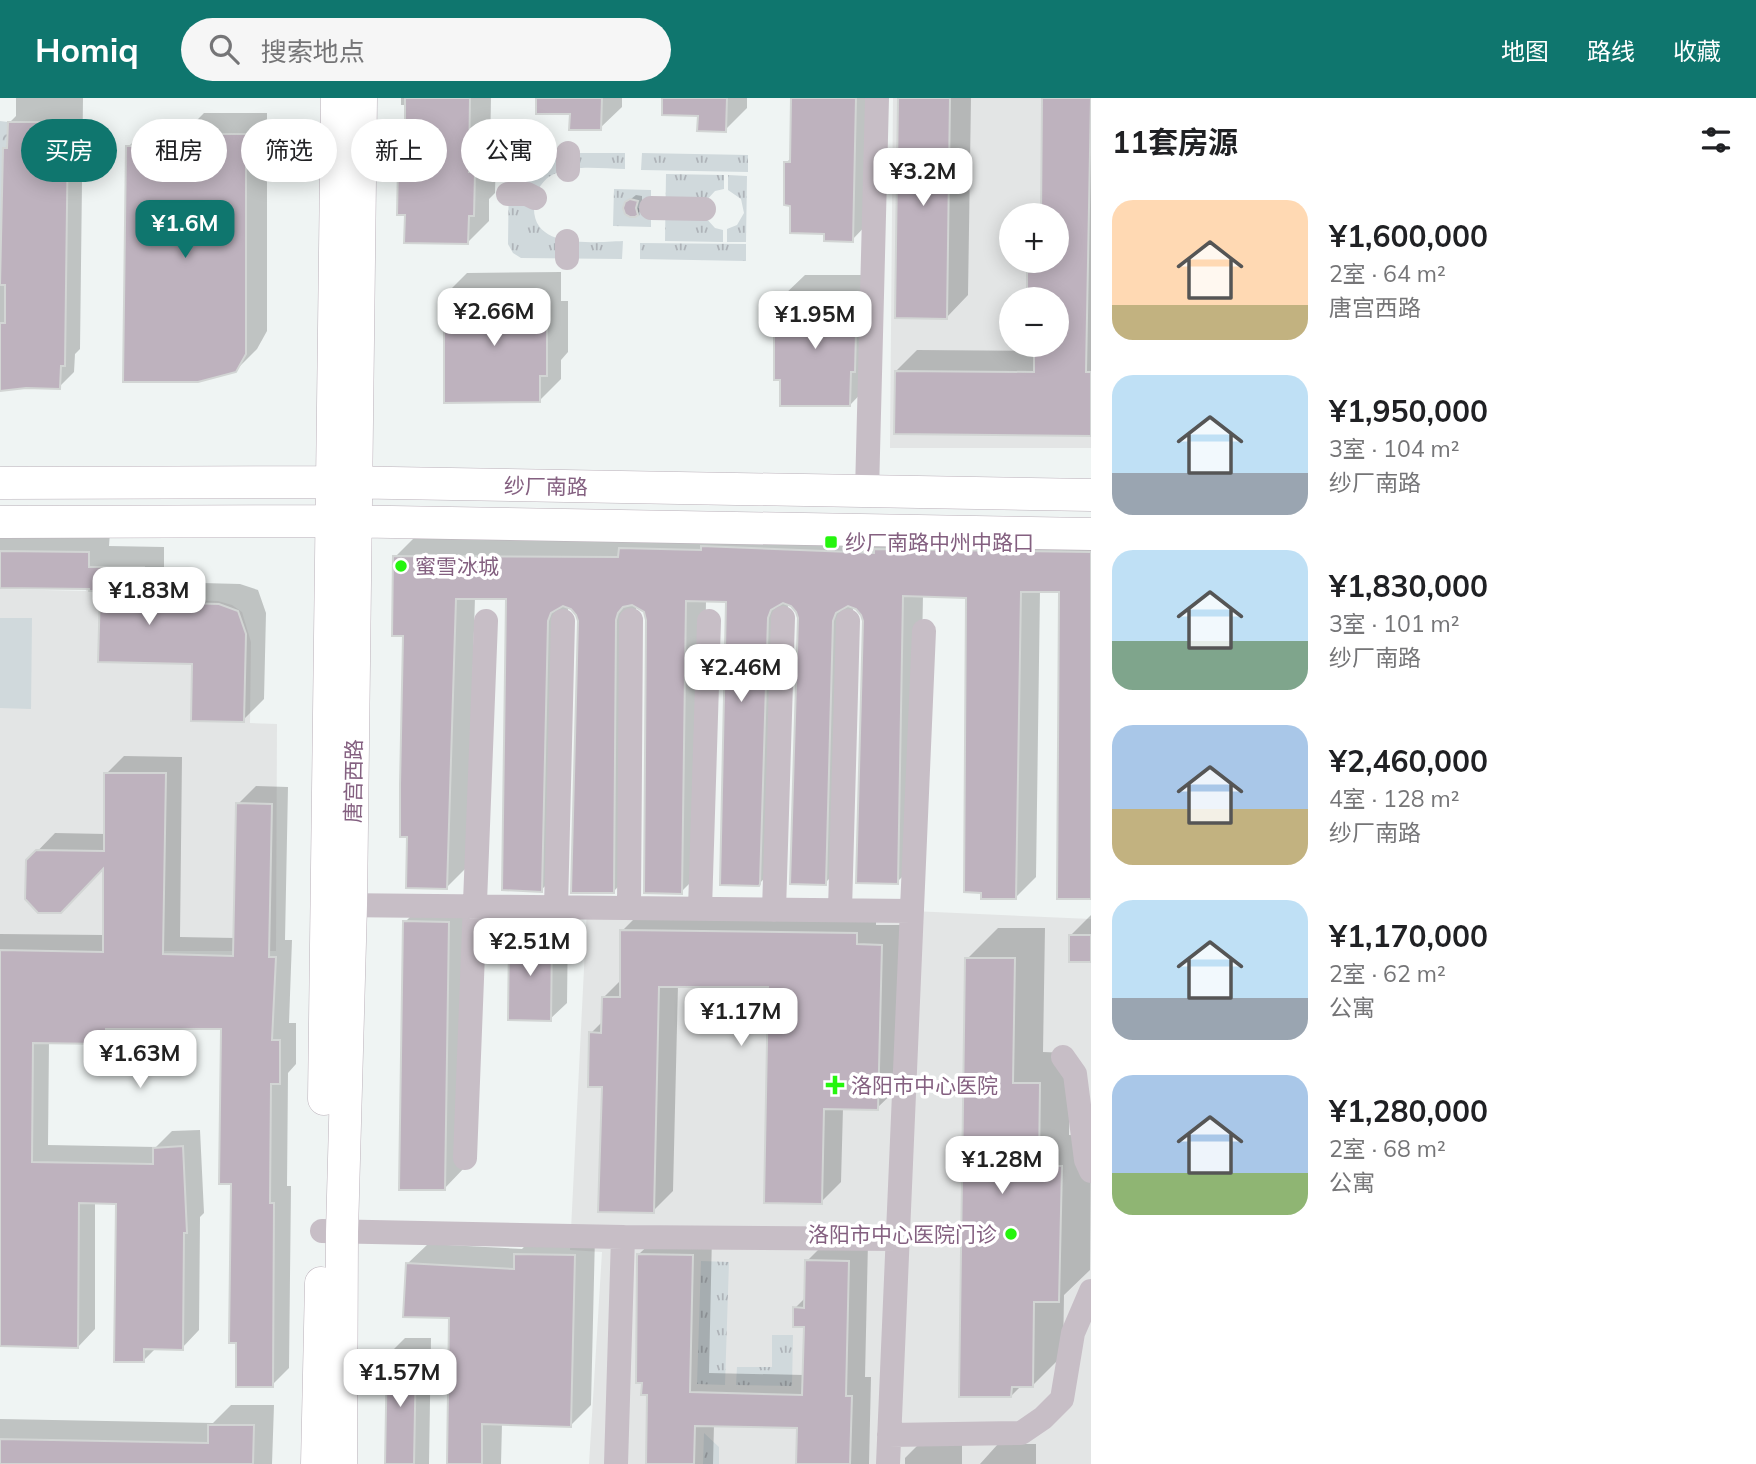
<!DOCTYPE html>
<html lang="zh">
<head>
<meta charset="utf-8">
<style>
  :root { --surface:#fff; --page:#f6f6f6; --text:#202124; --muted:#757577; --accent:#0f766e }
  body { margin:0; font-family:Mulish,"Noto Sans SC",sans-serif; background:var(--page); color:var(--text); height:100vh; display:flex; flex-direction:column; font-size:26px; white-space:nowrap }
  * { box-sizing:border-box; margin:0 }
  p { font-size:23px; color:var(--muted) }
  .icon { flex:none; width:38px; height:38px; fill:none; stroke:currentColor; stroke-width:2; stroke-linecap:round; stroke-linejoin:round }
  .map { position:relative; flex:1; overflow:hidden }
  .details { display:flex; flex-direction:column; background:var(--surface); width:665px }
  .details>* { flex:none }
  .banner { position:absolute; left:21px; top:21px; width:665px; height:63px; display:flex; gap:14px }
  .tools { position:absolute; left:999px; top:105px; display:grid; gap:14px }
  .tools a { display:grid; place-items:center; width:70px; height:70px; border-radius:50%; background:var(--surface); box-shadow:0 4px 18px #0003; font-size:35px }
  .price { position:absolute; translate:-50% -60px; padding:0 16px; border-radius:14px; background:#fff; color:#222; font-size:23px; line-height:46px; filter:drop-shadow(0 2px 4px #0008) }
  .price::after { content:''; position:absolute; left:50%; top:42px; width:21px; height:16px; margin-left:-10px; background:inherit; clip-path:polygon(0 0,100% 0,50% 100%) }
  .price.on { background:var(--accent); color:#fff }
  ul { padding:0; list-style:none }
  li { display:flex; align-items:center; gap:21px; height:175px; padding:0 21px }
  li span { display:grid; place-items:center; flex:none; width:196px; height:140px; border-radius:21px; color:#555 }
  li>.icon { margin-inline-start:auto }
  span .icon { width:84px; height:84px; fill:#fffc; stroke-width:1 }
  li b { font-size:30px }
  h2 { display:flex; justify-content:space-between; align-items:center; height:84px; padding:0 21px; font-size:30px }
  .pill { padding:0 24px; border-radius:32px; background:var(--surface); box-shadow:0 4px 18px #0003; font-size:24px; line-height:63px }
  .pill.on { background:var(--accent); color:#fff }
  header { display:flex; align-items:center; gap:42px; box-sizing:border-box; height:98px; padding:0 35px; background:var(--accent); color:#fff }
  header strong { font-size:33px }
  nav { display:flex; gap:38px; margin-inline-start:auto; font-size:24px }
  .search { width:490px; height:63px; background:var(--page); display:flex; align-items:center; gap:18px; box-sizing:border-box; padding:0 24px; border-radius:38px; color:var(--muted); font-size:26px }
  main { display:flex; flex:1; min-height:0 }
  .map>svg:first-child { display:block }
</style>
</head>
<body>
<header>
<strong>Homiq</strong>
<div class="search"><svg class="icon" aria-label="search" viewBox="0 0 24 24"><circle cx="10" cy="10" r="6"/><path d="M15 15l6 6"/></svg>搜索地点</div>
<nav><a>地图</a><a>路线</a><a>收藏</a></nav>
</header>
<main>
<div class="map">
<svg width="1091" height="1366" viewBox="0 0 1091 1366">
  <defs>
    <pattern id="grass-tufts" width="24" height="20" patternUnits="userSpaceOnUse" patternTransform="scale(1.75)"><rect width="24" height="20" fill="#d0d9dc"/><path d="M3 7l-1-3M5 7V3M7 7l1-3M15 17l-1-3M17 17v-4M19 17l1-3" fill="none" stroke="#aeb3b8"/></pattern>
    <pattern id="forest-crowns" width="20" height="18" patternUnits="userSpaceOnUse" patternTransform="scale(1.75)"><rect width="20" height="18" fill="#d0d9dc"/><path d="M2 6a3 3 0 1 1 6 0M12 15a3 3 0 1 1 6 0" fill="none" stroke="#aeb3b8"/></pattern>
  </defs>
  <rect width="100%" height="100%" fill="#eff4f3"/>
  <path fill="#e3e5e5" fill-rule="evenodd" d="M893 0H1091V350H890ZM1012 117H1057V163H1012ZM1012 201H1057V247H1012Z
    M89 469H144L145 501 218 503 232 507 242 514 251 544 250 625 277 626 276 853H0V491L86 493Z
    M587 810 912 813 1091 821V1366H589L602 1154 570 1152Z"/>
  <path fill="url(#grass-tufts)" d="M524 55H625V71C604 71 578 67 559 74 546 78 538 88 535 101 525 153 592 144 623 143L622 161 521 160 513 155 508 146 509 69 513 59Z
    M642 55 748 57V74L641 72Z
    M666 76 724 77V91L715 93 705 104V119L715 130 723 132V144L665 143Z
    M728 77 747 78 746 144H727V131L737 127 744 115 741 101 728 92Z
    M614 91 651 92V129L613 128Z
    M640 145 746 146V163L640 161Z
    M701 1163 729 1164 725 1287 697 1286Z
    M772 1237H793L792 1288 736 1287 737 1269H772Z
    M704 1335 719 1349V1366H703Z"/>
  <path fill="url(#forest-crowns)" d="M0 23 8 24 1 142H0Z"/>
  <path fill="#d0d9dc" d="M0 520H32L31 611 0 610Z"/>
  <path fill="#0003" d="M16 0H83L80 251 75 256 74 274 59 289 25 288 0 291V182L5 51 9 47 10 24 16 18Z
    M401 0H491L490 53 496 54 495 95 489 101V123L468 144 406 116 400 47 407 40V7H401Z
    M537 0H622V9L600 30Z
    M664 0H747V10L725 32 699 16Z
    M793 0H876L873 120 852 142 826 134 792 106 786 65 792 59Z
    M900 0H971L968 197 947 219Z
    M1043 0H1091V336L896 273 917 252 1035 253 1036 247H1057V201H1036V192L1029 175 1037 167V163H1057V117H1041Z
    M204 15H267V233L257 251 235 273 128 49 149 28 192 27Z
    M636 97 642 98V111L637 116 626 105Z
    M561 174V203H568V254L561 262V281L539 303 446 196 467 175Z
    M805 177H872L871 285 850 307 782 280 776 223 783 216V198Z
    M0 433 110 434 109 448 164 449V484L240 486 258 492 266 515 264 601 243 622 194 564 102 492 90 489 0 488Z
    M1091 434V800L1061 492H1040L1036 779 1015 800 968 498 923 497 918 763 897 784 865 523 862 514 853 509 846 764 825 785 800 520 797 511 788 506 779 765 759 786 727 502H706L702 773 681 794 648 522 645 513 636 508 634 772 614 793 580 523 577 514 568 509 562 772 541 792 508 499H475L467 769 447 789 409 738 405 536 395 459 416 438Z
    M124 658 182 659 180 839 235 840 238 706 256 688 288 689 285 842H292L289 925H296V966L288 975 287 1088H291L289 1270 272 1287 233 1084 223 930 120 929 105 944 49 943 48 1047 156 1049 172 1033 200 1032 204 1115 200 1119 199 1232 182 1250H156L143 1263 118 1104H95V1231L78 1249 0 1247V836L104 837 105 767 28 763 55 735 106 736V676Z
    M427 802 470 803 465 1069 444 1091 405 824Z
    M642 813 876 815V827H901L898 990 877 1010H843L841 1084 821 1104 770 888 678 887 673 1093 653 1113 604 987 591 935 603 923 604 899 622 881V833Z
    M1091 817V862L1071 837Z
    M527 822 568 823 567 905 550 921 511 839Z
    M998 830H1045L1043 954 1070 955 1069 1037 1091 1038 1090 1172 1064 1197 1063 1257 1032 1288H1021L1011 1298 967 861Z
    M536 1136 595 1138 591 1307 571 1327 502 1325 501 1366H449L450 1218 407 1166 428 1146 522 1151Z
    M659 1137H712L709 1275 804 1277 806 1227 795 1210 806 1199 807 1163 827 1143 868 1144 865 1279H871L869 1366H798L799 1328 714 1326 713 1366H648L649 1295 639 1156Z
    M405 1240H431L429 1366H387L389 1256Z
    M231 1307H274L272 1366H0V1321L213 1325Z
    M923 1342H962V1366H905V1360Z
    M998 1346H1036V1366H980Z"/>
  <path fill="#beb2be" stroke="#d2d5d4" stroke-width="2" d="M405 0H470L469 74H475L474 118H469L468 146 404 145 405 117H397L398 67V46H405Z
    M536 0H602L601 32H569L570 16H536Z
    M662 0H727L726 34 697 33 698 18 662 17Z
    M791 0H856L853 144 824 143V136L790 135V108L784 107V64H790Z
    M898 0H950L947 221 895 220Z
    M1042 0H1091L1086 274H1091V338L894 336 895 273 1034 274V247H1057V201H1034V194H1027V174H1035V163H1057V117H1041Z
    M8 24H47V29L68 30 65 268H61L60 291 26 290 0 293V225H5V187H0L3 50H7Z
    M181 36H246V256L236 274 198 284H123L126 48H181Z
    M630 101 638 103 636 110 638 117 635 119H630L625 116 623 110 625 104Z
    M540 195V224H547V278H540V304L444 305V196Z
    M781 197 852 198 851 233H856L855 274H851L850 308H780V282H774V222H781Z
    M701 448 874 455V451L1091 454V801H1057L1059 494H1021L1016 801H981V795L964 794 966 500 903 498 898 786 856 785 863 523 861 517 856 511 848 508 836 515 833 523 826 787 790 786 798 520 796 514 791 508 783 505 771 512 768 520 760 786 759 788 720 787 726 504 686 503 682 796 644 795 646 522 644 514 632 507 623 509 618 515 616 522 614 795H571L578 523 576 517 571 511 563 508 551 515 548 523 542 794 502 792 506 501H456L447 791 406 790 407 739H400V687L403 538H392L393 458 618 459 619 450 701 452Z
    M0 453 89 454V469H144L143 504 219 506 238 513 246 536 244 624 191 623 192 566 98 564 100 493H89V491L0 490Z
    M104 675H166L163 856 233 858 236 705 272 706 269 859H276L272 942H280V986H271L270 1105H274L273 1289H236V1245H229L231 1086H219L221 931H106V946L33 945 32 1064 153 1066V1050L183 1048 187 1135H184L183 1252 144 1251V1264H114L116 1106 79 1105 78 1250 0 1248V852L103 854V771L61 815H38L25 801 26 762 36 752 104 753Z
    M403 823 449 824 445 1092H399Z
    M620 832 857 835V846L882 847 878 1012 824 1011 822 1106 764 1105 768 889H659L654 1115 598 1114 602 989H588L589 934 601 935 602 899H620Z
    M1069 837H1091V864H1069Z
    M509 838H552L551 923 508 922Z
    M965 860H1015L1013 985H1040L1039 1068H1062L1059 1204H1034L1033 1289H1012L1011 1299H959Z
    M514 1156 575 1157 571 1329 482 1326V1366H447L449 1220 403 1219 406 1165 514 1171Z
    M637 1156 693 1157 690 1294 802 1297 804 1229H793V1209L804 1210 805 1162 849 1163 846 1298H852L850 1366H796L797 1330 695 1328 694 1366H646L647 1297H641L642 1285H636Z
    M387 1255 416 1256 414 1366H385Z
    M208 1327H254L253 1366H0V1341L208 1345Z"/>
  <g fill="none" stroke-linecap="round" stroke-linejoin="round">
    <defs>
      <path id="major" d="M0 385 334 384 1091 397
        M0 424 333 423 1091 436
        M324 1001 337 0
        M317 1366 321 1185
        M341 1366 342 1134 351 807 361 0"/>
    </defs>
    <use href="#major" stroke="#bbb1ba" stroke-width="33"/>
    <path stroke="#c7bec6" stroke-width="24" d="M568 72V55
      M508 96H527L535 100
      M651 110 704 111
      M567 160V143
      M867 394 877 0
      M335 807 912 813
      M556 810 563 523
      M629 810 631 522
      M700 811 709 523
      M774 812 783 520
      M840 812 848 523
      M1063 959 1075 976 1086 1062 1091 1073
      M465 1060 486 523
      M322 1133 623 1139 898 1141
      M889 1337 1021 1335 1043 1320 1062 1301 1073 1235 1091 1193
      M616 1366 623 1139
      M888 1366 924 533"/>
    <use href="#major" stroke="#fff" stroke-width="32"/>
  </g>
  <g fill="#25f50e" stroke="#fff" stroke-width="2.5">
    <rect x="824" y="437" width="14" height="14" rx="3.5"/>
    <circle cx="401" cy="468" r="7"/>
    <path d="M831.5 976.5h7v7h7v7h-7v7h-7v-7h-7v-7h7z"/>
    <circle cx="1011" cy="1136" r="7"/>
  </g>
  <g text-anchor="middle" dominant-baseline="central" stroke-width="7" stroke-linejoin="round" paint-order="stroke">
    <g font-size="21" fill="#846080" stroke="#fff">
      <text transform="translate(546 388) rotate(1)">纱厂南路</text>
      <text transform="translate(353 683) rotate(-89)">唐宫西路</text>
    </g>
    <g font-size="21" fill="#846080" stroke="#fff" text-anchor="start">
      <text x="845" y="444">纱厂南路中州中路口</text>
      <text x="415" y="468">蜜雪冰城</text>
      <text x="851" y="987">洛阳市中心医院</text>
      <text x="997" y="1136" text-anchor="end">洛阳市中心医院门诊</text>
    </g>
  </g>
</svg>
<div class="tools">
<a>+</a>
<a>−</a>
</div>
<b class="price" style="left:923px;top:110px">¥3.2M</b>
<b class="price on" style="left:185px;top:162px">¥1.6M</b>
<b class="price" style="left:494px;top:250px">¥2.66M</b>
<b class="price" style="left:815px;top:253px">¥1.95M</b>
<b class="price" style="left:149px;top:529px">¥1.83M</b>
<b class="price" style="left:741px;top:606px">¥2.46M</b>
<b class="price" style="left:530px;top:880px">¥2.51M</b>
<b class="price" style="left:741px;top:950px">¥1.17M</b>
<b class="price" style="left:140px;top:992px">¥1.63M</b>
<b class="price" style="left:1002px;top:1098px">¥1.28M</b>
<b class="price" style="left:400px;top:1311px">¥1.57M</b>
<div class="banner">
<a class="pill on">买房</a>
<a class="pill">租房</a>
<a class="pill">筛选</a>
<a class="pill">新上</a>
<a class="pill">公寓</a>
</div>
</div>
<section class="details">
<h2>11套房源<svg class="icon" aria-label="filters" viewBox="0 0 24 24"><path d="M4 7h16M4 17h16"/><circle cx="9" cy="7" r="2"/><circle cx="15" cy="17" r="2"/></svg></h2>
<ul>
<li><span style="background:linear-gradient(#ffd9b3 75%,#c2b280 0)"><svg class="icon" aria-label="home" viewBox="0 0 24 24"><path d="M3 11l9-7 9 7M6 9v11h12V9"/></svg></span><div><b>¥1,600,000</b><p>2室 · 64 m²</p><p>唐宫西路</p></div></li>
<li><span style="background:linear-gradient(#bfe0f5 70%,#9aa5b1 0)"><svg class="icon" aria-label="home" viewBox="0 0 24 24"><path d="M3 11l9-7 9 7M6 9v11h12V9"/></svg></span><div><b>¥1,950,000</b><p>3室 · 104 m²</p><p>纱厂南路</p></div></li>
<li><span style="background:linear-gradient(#bfe0f5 65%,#7fa58c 0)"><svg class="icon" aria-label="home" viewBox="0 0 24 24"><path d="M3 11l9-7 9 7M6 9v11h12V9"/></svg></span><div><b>¥1,830,000</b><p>3室 · 101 m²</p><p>纱厂南路</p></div></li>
<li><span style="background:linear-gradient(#a9c7e8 60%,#c2b280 0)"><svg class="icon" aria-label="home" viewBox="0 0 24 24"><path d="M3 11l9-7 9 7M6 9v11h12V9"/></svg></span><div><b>¥2,460,000</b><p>4室 · 128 m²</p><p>纱厂南路</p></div></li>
<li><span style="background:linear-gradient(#bfe0f5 70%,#9aa5b1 0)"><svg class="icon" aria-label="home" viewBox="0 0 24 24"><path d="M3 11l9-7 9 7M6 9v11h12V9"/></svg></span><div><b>¥1,170,000</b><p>2室 · 62 m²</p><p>公寓</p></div></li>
<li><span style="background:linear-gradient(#a9c7e8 70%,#8fb573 0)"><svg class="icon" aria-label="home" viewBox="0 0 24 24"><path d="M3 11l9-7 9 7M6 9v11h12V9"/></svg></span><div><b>¥1,280,000</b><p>2室 · 68 m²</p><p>公寓</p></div></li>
</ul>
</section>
</main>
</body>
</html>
